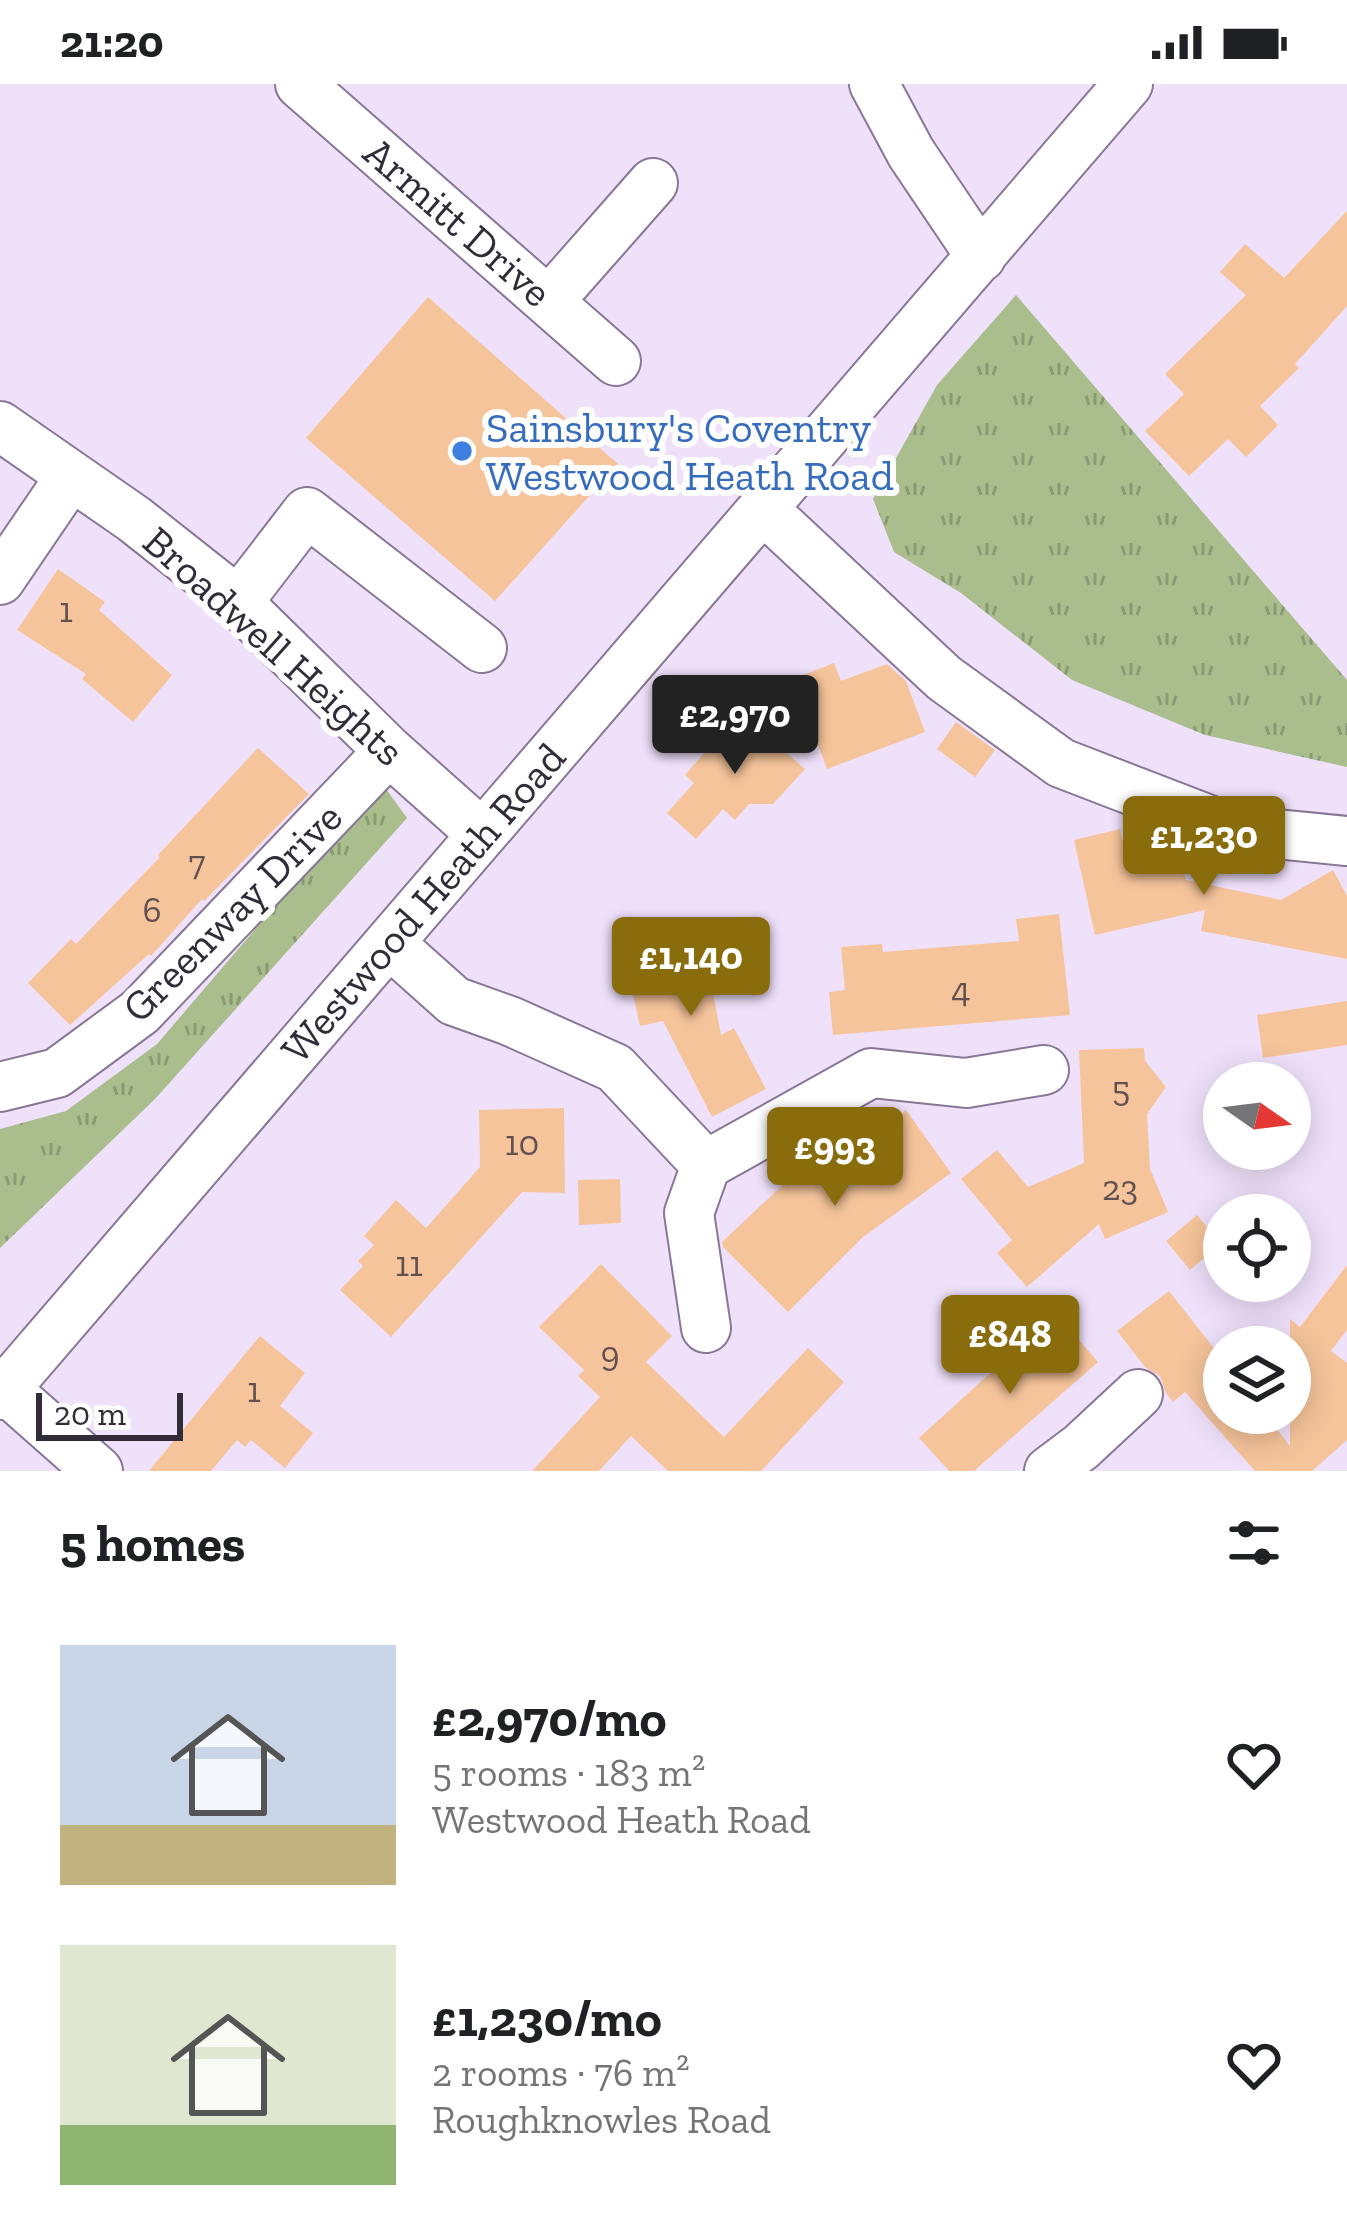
<!DOCTYPE html>
<html lang="en">
<head>
<meta charset="utf-8">
<style>
  :root { --surface:#fff; --page:#f2f2f2; --text:#202124; --muted:#757577; --accent:#896c0b }
  body { margin:0; font-family:"Zilla Slab",serif; background:var(--page); color:var(--text); height:100vh; display:flex; flex-direction:column; font-size:45px; white-space:nowrap }
  * { box-sizing:border-box; margin:0 }
  p { font-size:39px; color:var(--muted) }
  .icon { flex:none; width:66px; height:66px; fill:none; stroke:currentColor; stroke-width:2; stroke-linecap:round; stroke-linejoin:round }
  .map { position:relative; height:1387px; overflow:hidden }
  .panel { display:flex; flex-direction:column; background:var(--surface); flex:1 }
  .panel>* { flex:none }
  .needle { width:78px; rotate:104deg }
  .controls { position:absolute; left:1203px; top:978px; display:grid; gap:24px }
  .controls a { display:grid; place-items:center; width:108px; height:108px; border-radius:50%; background:var(--surface); box-shadow:0 6px 30px #0003; font-size:60px }
  .scale { position:absolute; left:36px; bottom:30px; width:147px; box-sizing:border-box; padding-left:12px; border:6px solid #322b38; border-top:0; font-size:33px; line-height:42px; white-space:nowrap; color:#322b38; -webkit-text-stroke:9px #fff; paint-order:stroke }
  .price { position:absolute; translate:-50% -102px; padding:0 27px; border-radius:12px; background:var(--accent); color:#fff; font-size:39px; line-height:78px; filter:drop-shadow(0 3px 6px #0008) }
  .price::after { content:''; position:absolute; left:50%; top:72px; width:36px; height:27px; margin-left:-18px; background:inherit; clip-path:polygon(0 0,100% 0,50% 100%) }
  .price.selected { background:#222; color:#fff }
  ul { padding:0; list-style:none }
  li { display:flex; align-items:center; gap:36px; height:300px; padding:0 60px }
  li span { display:grid; place-items:center; flex:none; width:336px; height:240px; border-radius:0px; color:#555 }
  li>.icon { margin-inline-start:auto }
  span .icon { width:144px; height:144px; fill:#fffc; stroke-width:1 }
  li b { font-size:51px }
  h2 { display:flex; justify-content:space-between; align-items:center; height:144px; padding:0 60px; font-size:51px }
  .status { display:flex; justify-content:space-between; align-items:center; height:84px; padding:0 60px; background:var(--surface); direction:ltr }
  .status svg { height:33px; fill:currentColor }
  .map>svg:first-child { display:block }
</style>
</head>
<body>
<div class="status"><b>21:20</b><svg viewBox="0 0 49 12"><path d="M0 12V9h3v3zM5 12V6h3v6zM10 12V3h3v9zM15 12V0h3v12zM26 1h20v11H26zM47 4h2v5h-2z"/></svg></div>
<div class="map">
<svg width="1347" height="1387" viewBox="0 0 1347 1387">
  <defs>
    <pattern id="grass-tufts" width="24" height="20" patternUnits="userSpaceOnUse" patternTransform="scale(3)"><rect width="24" height="20" fill="#a9bd8d"/><path d="M3 7l-1-3M5 7V3M7 7l1-3M15 17l-1-3M17 17v-4M19 17l1-3" fill="none" stroke="#8a9a74"/></pattern>
  </defs>
  <rect width="100%" height="100%" fill="#f0e1fb"/>
  <path fill="url(#grass-tufts)" d="M1016 211 1347 596V683L1205 651 1072 596 961 509 894 468 873 415 937 301Z
    M381 698 407 734 155 1015 0 1164V1045L66 1027 157 960Z"/>
  <path fill="#f6c49b" d="M1347 127V222L1295 280 1299 284 1260 322 1278 341 1246 373 1228 355 1189 392 1145 347 1184 310 1165 290 1246 211 1220 188 1245 160 1284 194Z
    M428 213 618 380 495 517 306 354Z
    M58 485 105 518 99 526 172 591 133 638 82 595 86 590 17 546Z
    M834 579 841 597 887 580 906 597 925 648 827 685 793 595Z
    M740 628 805 685 773 720H749L735 736 723 725 696 755 667 729 694 699 685 691Z
    M956 638 995 666 975 693 937 665Z
    M258 664 309 710 204 817 202 815 151 872 149 870 70 941 28 899 71 855 76 860 160 773 158 771Z
    M1120 745 1123 758 1143 753 1145 762 1176 754 1186 796 1281 816 1333 786 1347 812V875L1201 847 1205 826 1095 851 1074 756Z
    M1059 830 1070 931 833 951 829 908 845 906 841 863 882 860 883 868 1019 857 1016 835Z
    M683 848 688 867 708 882 721 951 734 944 766 1005 712 1033 663 937 640 942 622 862Z
    M1347 917V961L1263 974 1257 931Z
    M1144 964 1145 977 1166 1003 1147 1030 1150 1085 1168 1128 1105 1155 1099 1140 1027 1203 997 1169 1012 1156 961 1095 997 1066 1028 1103 1084 1079 1079 966Z
    M564 1024 565 1109 522 1108 391 1253 340 1206 363 1182 358 1177 374 1161 364 1152 396 1116 426 1144 480 1083 479 1026Z
    M906 1026 951 1089 862 1154 788 1228 723 1163 722 1158 787 1097 792 1102 878 1040 881 1044Z
    M620 1095 621 1139 579 1141 578 1096Z
    M1197 1131 1221 1160 1190 1186 1166 1157Z
    M601 1180 672 1252 646 1278 724 1353 808 1264 844 1298 761 1387H668L631 1352 599 1387H532L600 1313 578 1292 584 1286 539 1243Z
    M1347 1181V1246L1331 1267 1347 1279V1356L1312 1387H1255L1185 1308 1173 1318 1166 1309 1160 1292 1145 1283 1117 1247 1169 1207 1224 1277V1329H1264L1290 1362V1235L1300 1243Z
    M1056 1229 1098 1278 974 1387H949L919 1354Z
    M260 1252 305 1289 280 1322 313 1349 285 1384 251 1356 245 1363 237 1356 211 1387H149Z"/>
  <g fill="none" stroke-linecap="round" stroke-linejoin="round">
    <defs>
      <path id="minor" d="M300 0 616 277
        M874 0 911 69 981 173
        M549 217 653 99
        M0 342 134 435 229 510 389 667 482 750
        M764 426 944 594 1061 679 1235 746 1347 757
        M0 496 70 393
        M237 519 307 428 482 564
        M389 859 454 917 510 937 615 984 706 1081 689 1129 706 1244
        M0 1003 57 989 140 928 389 667
        M706 1081 871 989 966 999 1044 986
        M5 1305 98 1387
        M0 1311 1128 0
        M1049 1387 1081 1363 1138 1310"/>
    </defs>
    <use href="#minor" stroke="#887795" stroke-width="52"/>
    <use href="#minor" stroke="#fff" stroke-width="48"/>
  </g>
  <circle fill="#3f7fe0" stroke="#fff" stroke-width="4.5" cx="462" cy="367" r="12"/>
  <g text-anchor="middle" dominant-baseline="central" stroke-width="12" stroke-linejoin="round" paint-order="stroke">
    <g font-size="36" fill="#635151">
      <text x="66" y="525">1</text>
      <text x="197" y="778">7</text>
      <text x="152" y="825">6</text>
      <text x="961" y="905">4</text>
      <text x="1121" y="1004">5</text>
      <text x="522" y="1058">10</text>
      <text x="1120" y="1103">23</text>
      <text x="409" y="1179">11</text>
      <text x="610" y="1269">9</text>
      <text x="254" y="1305">1</text>
    </g>
    <g font-size="42" fill="#322b38" stroke="#fff">
      <text transform="translate(458 138) rotate(41)">Armitt Drive</text>
      <text transform="translate(274 562) rotate(42)">Broadwell Heights</text>
      <text transform="translate(423 819) rotate(-49)">Westwood Heath Road</text>
      <text transform="translate(232 828) rotate(-45)">Greenway Drive</text>
    </g>
    <g font-size="42" fill="#366cbe" stroke="#fff" text-anchor="start">
      <text x="486" y="343">Sainsbury's Coventry<tspan x="486" dy="48">Westwood Heath Road</tspan></text>
    </g>
  </g>
</svg>
<div class="controls">
<a><svg class="needle" viewBox="-14 -14 28 28"><path d="M0-13l5 13h-10z" fill="#e53935"/><path d="M0 13l5-13h-10z" fill="#757577"/></svg></a>
<a><svg class="icon" aria-label="locate" viewBox="0 0 24 24"><circle cx="12" cy="12" r="6"/><path d="M12 2v4M12 18v4M2 12h4M18 12h4"/></svg></a>
<a><svg class="icon" aria-label="layers" viewBox="0 0 24 24"><path d="M12 4l9 5-9 5-9-5zM3 14l9 5 9-5"/></svg></a>
</div>
<div class="scale">20 m</div>
<b class="price selected" style="left:735px;top:693px">£2,970</b>
<b class="price" style="left:1204px;top:814px">£1,230</b>
<b class="price" style="left:691px;top:935px">£1,140</b>
<b class="price" style="left:835px;top:1125px">£993</b>
<b class="price" style="left:1010px;top:1313px">£848</b>
</div>
<section class="panel">
<h2>5 homes<svg class="icon" aria-label="filters" viewBox="0 0 24 24"><path d="M4 7h16M4 17h16"/><circle cx="9" cy="7" r="2"/><circle cx="15" cy="17" r="2"/></svg></h2>
<ul>
<li><span style="background:linear-gradient(#c9d6e8 75%,#c2b280 0)"><svg class="icon" aria-label="home" viewBox="0 0 24 24"><path d="M3 11l9-7 9 7M6 9v11h12V9"/></svg></span><div><b>£2,970/mo</b><p>5 rooms · 183 m²</p><p>Westwood Heath Road</p></div><svg class="icon" aria-label="heart" viewBox="0 0 24 24"><path d="M12 20l-8-8c-3-5 5-10 8-4 3-6 11-1 8 4z"/></svg></li>
<li><span style="background:linear-gradient(#dfe7d0 75%,#8fb573 0)"><svg class="icon" aria-label="home" viewBox="0 0 24 24"><path d="M3 11l9-7 9 7M6 9v11h12V9"/></svg></span><div><b>£1,230/mo</b><p>2 rooms · 76 m²</p><p>Roughknowles Road</p></div><svg class="icon" aria-label="heart" viewBox="0 0 24 24"><path d="M12 20l-8-8c-3-5 5-10 8-4 3-6 11-1 8 4z"/></svg></li>
</ul>
</section>
</body>
</html>
